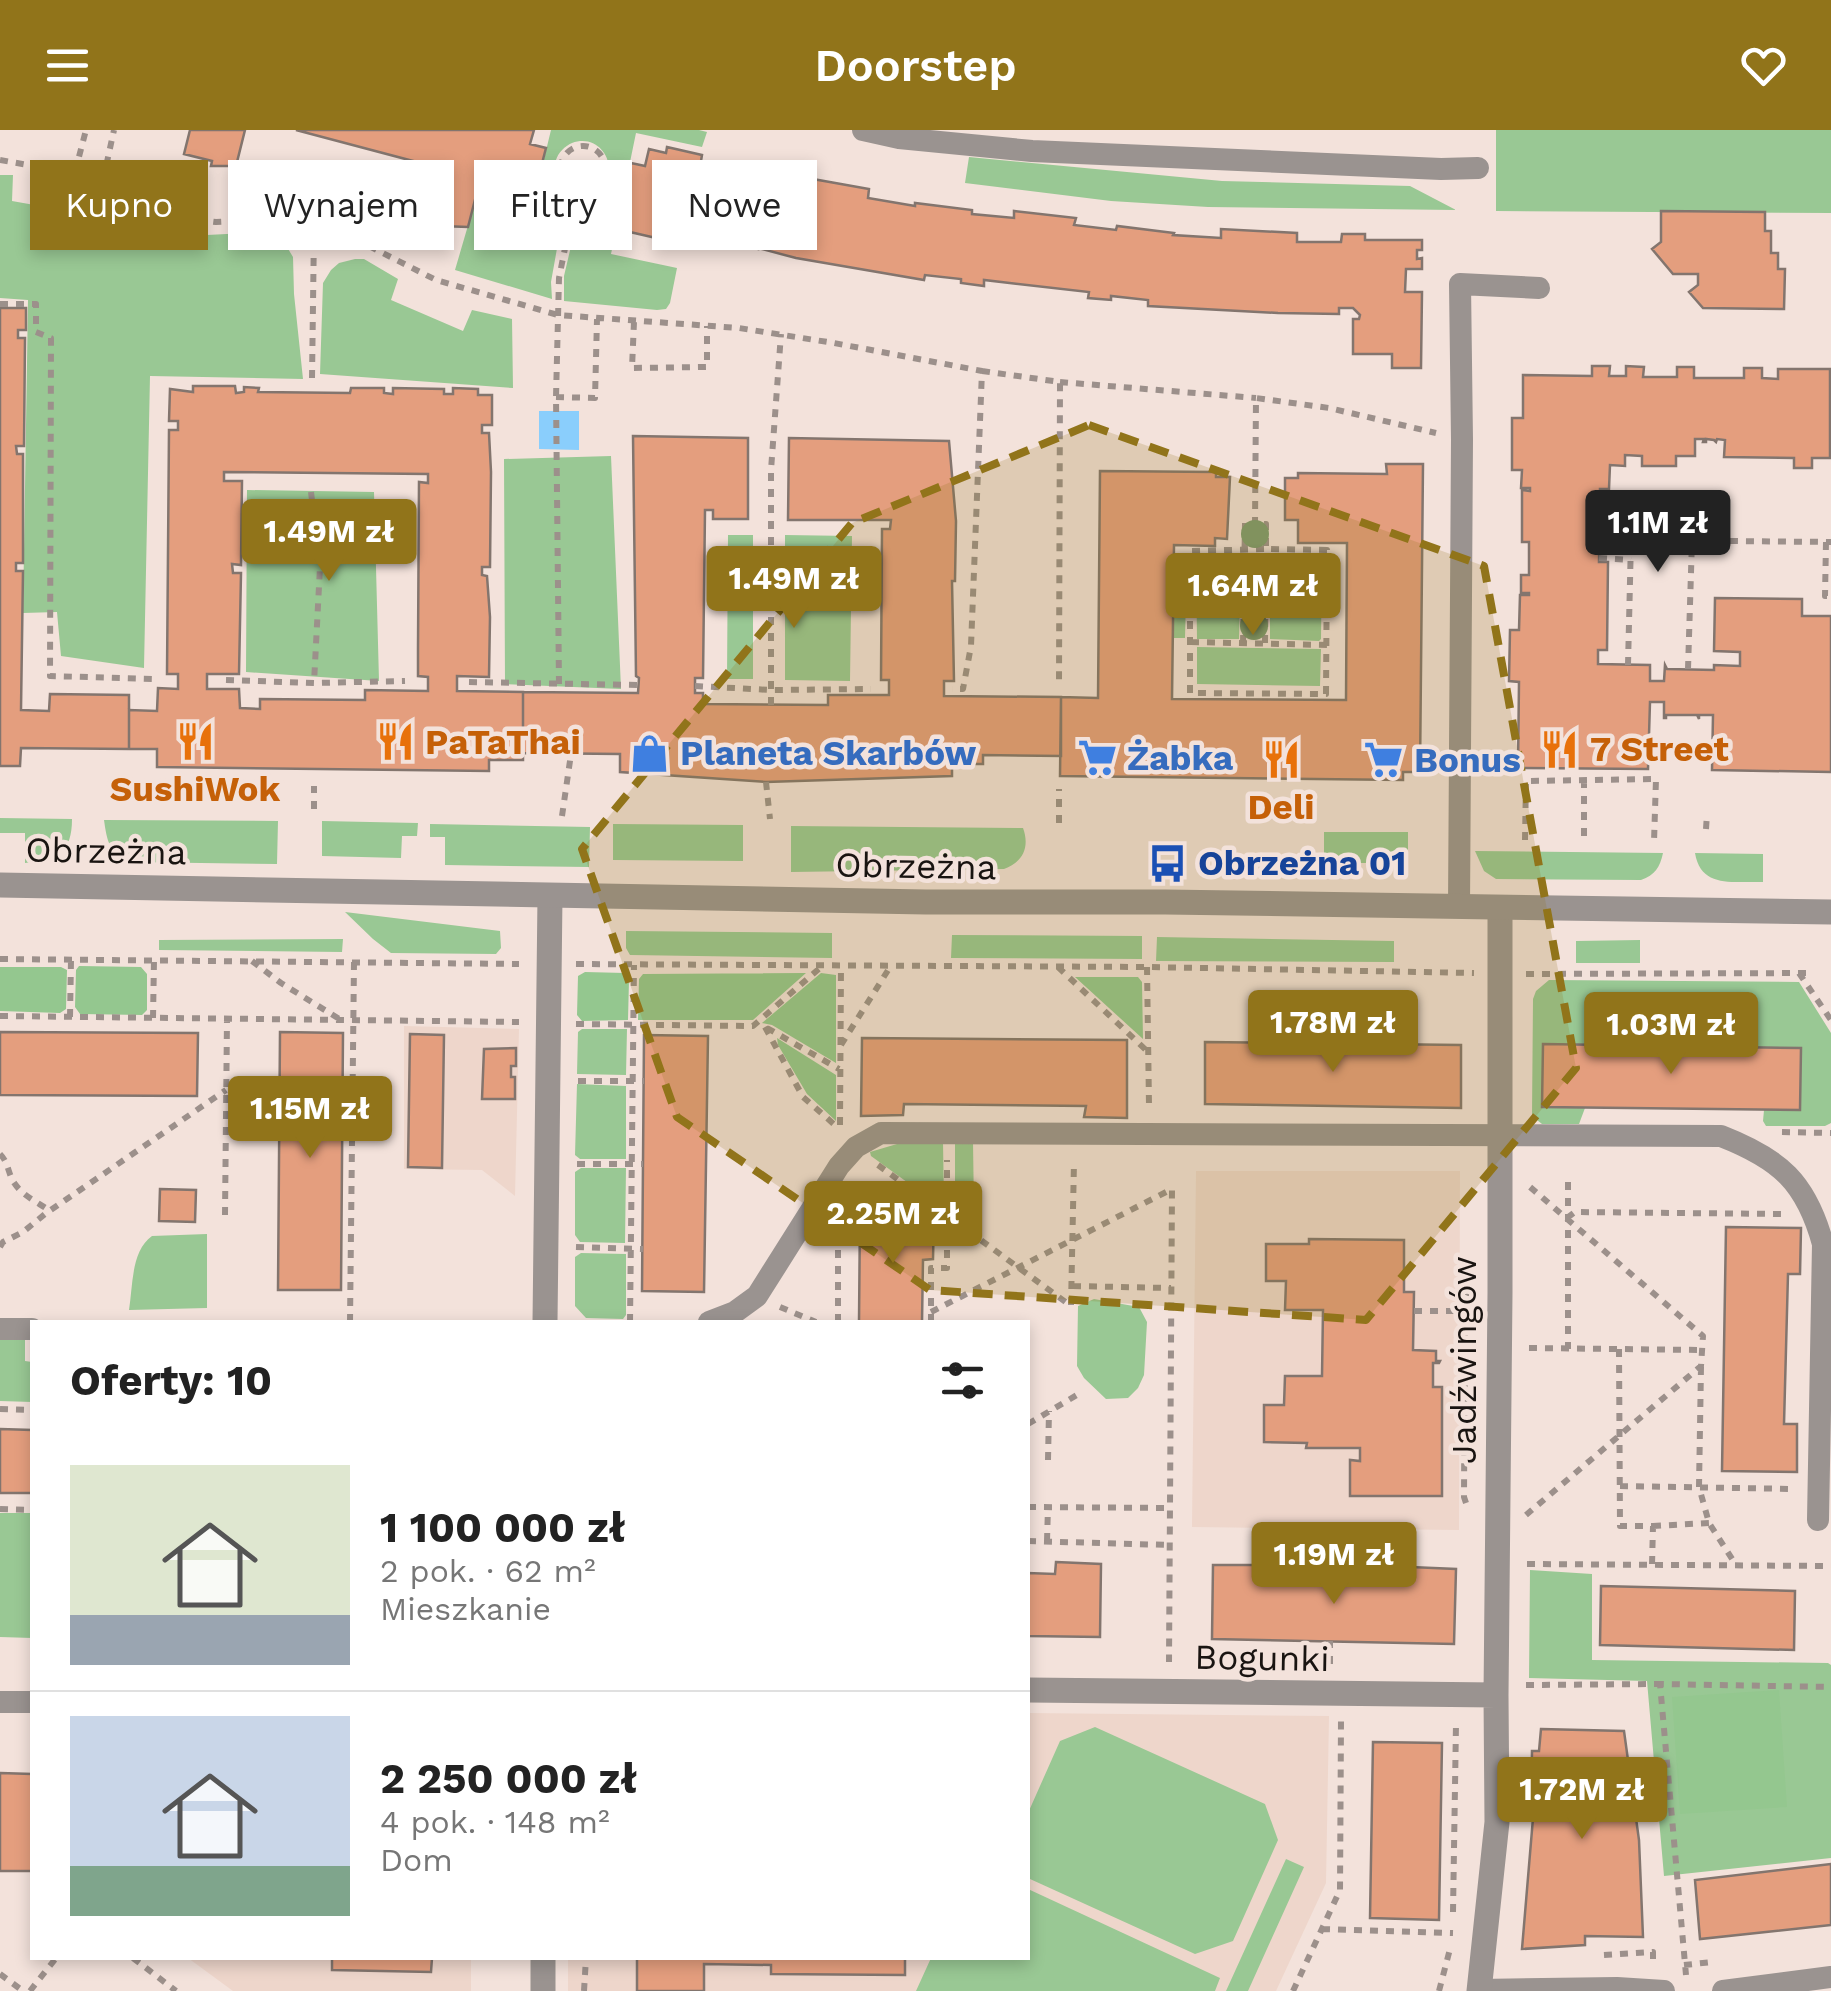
<!DOCTYPE html>
<html lang="pl">
<head>
<meta charset="utf-8">
<style>
  :root { --surface:#fff; --page:#f6f6f6; --text:#222; --muted:#767676; --line:#e0e0e0; --accent:#91741a }
  body { margin:0; font-family:"Work Sans",sans-serif; background:var(--page); color:var(--text); height:100vh; display:flex; flex-direction:column; font-size:38px; white-space:nowrap }
  * { box-sizing:border-box; margin:0 }
  p { font-size:32px; color:var(--muted) }
  .icon { flex:none; width:55px; height:55px; fill:none; stroke:currentColor; stroke-width:2; stroke-linecap:round; stroke-linejoin:round }
  .map { position:relative; flex:1; overflow:hidden }
  .sheet { position:absolute; left:30px; top:1190px; width:1000px; height:640px; display:flex; flex-direction:column; background:var(--surface); border-radius:0px; box-shadow:0 5px 15px #0003 }
  .sheet>* { flex:none }
  .guide { position:absolute; left:30px; top:30px; width:1000px; height:90px; display:flex; gap:20px }
  .price { position:absolute; translate:-50% -85px; padding:0 22px; border-radius:10px; background:var(--accent); color:#fff; font-size:32px; line-height:65px; filter:drop-shadow(0 2px 5px #0008) }
  .price::after { content:''; position:absolute; left:50%; top:60px; width:30px; height:22px; margin-left:-15px; background:inherit; clip-path:polygon(0 0,100% 0,50% 100%) }
  .price.active { background:#222; color:#fff }
  ul { padding:0; list-style:none }
  li { display:flex; align-items:center; gap:30px; height:250px; padding:0 40px }
  li+li { border-top:2px solid var(--line) }
  li span { display:grid; place-items:center; flex:none; width:280px; height:200px; border-radius:0px; color:#555 }
  li>.icon { margin-inline-start:auto }
  span .icon { width:120px; height:120px; fill:#fffc; stroke-width:1 }
  li b { font-size:42px }
  h2 { display:flex; justify-content:space-between; align-items:center; height:120px; padding:0 40px; font-size:42px }
  .tag { padding:0 35px; border-radius:0px; background:var(--surface); box-shadow:0 5px 15px #0003; font-size:35px; line-height:90px }
  .tag.active { background:var(--accent); color:#fff }
  header { display:flex; justify-content:space-between; align-items:center; height:130px; padding:0 40px; background:var(--accent); color:#fff; font-size:45px; font-weight:600 }
  .map>svg:first-child { display:block }
</style>
</head>
<body>
<header><svg class="icon" aria-label="menu" viewBox="0 0 24 24"><path d="M4 6h16M4 12h16M4 18h16"/></svg>Doorstep<svg class="icon" aria-label="heart" viewBox="0 0 24 24"><path d="M12 20l-8-8c-3-5 5-10 8-4 3-6 11-1 8 4z"/></svg></header>
<div class="map">
<svg width="1831" height="1861" viewBox="0 0 1831 1861">
  <rect width="100%" height="100%" fill="#f3e2db"/>
  <path fill="#eed6cb" d="M404 896 519 899 515 1066 482 1040 404 1039Z
    M1196 1041H1460L1459 1400 1192 1397Z
    M1028 1583 1329 1586 1326 1753 1276 1861H568V1828H1028Z
    M188 1828H471V1861H233Z"/>
  <path fill="#99c894" d="M551 0H699L707 2 702 17 636 3 611 124 677 138 670 173 666 179 657 180 564 171V146L583 65C629 54 606 0 572 13 565 16 558 23 556 30 554 41 560 51 568 57L551 152 552 169 455 140 474 75 486 78 489 67 533 74Z
    M1496 0H1831V83L1496 81Z
    M969 27 1222 51 1410 56 1456 80 1208 77 1111 71 965 53Z
    M0 45H13L12 71 68 81 87 89 99 65 115 69 150 88 178 100 207 105 265 102 284 112 293 127 294 164 303 249 150 246 144 538 61 526 57 482 23 483 28 170 0 168Z
    M355 129H364L398 149 391 170 463 201 472 180 512 189 513 258 320 244 323 153 331 140 339 133Z
    M611 326 621 559 505 554 504 329Z
    M247 360 374 362 379 551 246 542Z
    M728 405H753V549H727Z
    M785 405 852 406 850 551 785 550Z
    M1174 425H1187L1185 508H1172Z
    M1196 426H1241L1239 509H1197Z
    M1270 426H1322L1321 509 1319 511 1270 509Z
    M1197 517 1321 519 1320 556 1197 554Z
    M0 688 72 689C72 722 58 730 25 733V703H0Z
    M104 690 278 691 277 734 128 732C109 722 107 711 104 690Z
    M322 691 418 693 417 706H402L401 728 322 726Z
    M430 694 590 697 589 737 445 735V707H430Z
    M613 694 743 695V731L613 730Z
    M791 696 1023 698C1030 717 1023 732 1004 739L791 742Z
    M1324 702H1408V733H1324Z
    M1475 721 1663 723C1660 737 1655 745 1641 750L1496 749 1484 741Z
    M1695 723 1763 724V752C1734 751 1701 759 1695 723Z
    M345 782 500 801 501 818 496 824 391 823 373 809Z
    M626 801 832 803V828L630 825 626 818Z
    M952 805 1142 806V829L951 828Z
    M1157 807 1394 811V832L1156 831Z
    M343 809 342 822 159 820V810Z
    M1640 810V833H1576V811Z
    M1549 850 1799 852 1831 903V993L1825 996H1766L1763 991 1764 980H1800L1542 977 1585 978 1579 994H1542L1532 986 1533 869 1536 861Z
    M582 899H627L626 945 577 944 578 902Z
    M577 954 626 956V1029H580L575 1025Z
    M943 1012 944 1073 940 1076 871 1026 870 1022 897 1014Z
    M973 1012 974 1079 968 1082H955V1013Z
    M581 1038H626L625 1113 580 1112 575 1105V1042Z
    M207 1104V1178L129 1180C133 1155 131 1121 152 1106Z
    M581 1123 626 1124V1185L623 1189 586 1188 575 1176V1127Z
    M1094 1169 1139 1177 1147 1192 1144 1245 1138 1258 1128 1268 1106 1269 1084 1248 1077 1236 1078 1176Z
    M0 1207 25 1209V1231L32 1232V1272L0 1271Z
    M0 1383H32V1508L0 1507Z
    M1530 1440 1592 1444V1530L1828 1533 1831 1535V1728L1664 1746 1647 1551 1529 1548Z
    M1095 1597 1265 1674 1278 1710 1233 1811 1195 1824 1030 1749 1028 1743V1683L1060 1611Z
    M1286 1729 1304 1737 1248 1861H1226Z
    M1028 1759 1220 1848 1215 1861H916L931 1828H1028Z"/>
  <path fill="#94c78f" d="M79 836 141 837 147 844V880L142 885 80 884 75 877 76 840Z
    M0 837H61L67 840 66 879 60 883 0 881Z
    M585 842 625 843 629 850 628 890 582 891 577 885 578 846Z
    M806 843 753 890H638L639 849 643 844Z
    M821 843 836 845V933L772 895 762 893Z
    M1075 847H1138L1142 852 1143 909Z
    M777 908 836 945V991L807 964 778 915Z
    M1779 1560 1787 1677 1680 1684 1672 1567Z"/>
  <path fill="#8acefc" d="M539 281H579V320L539 319Z"/>
  <path fill="#e49e7e" stroke="#83756e" stroke-width="2.5" fill-rule="evenodd" d="M190 0H245L236 36H211L212 31 184 24Z
    M296 0H534L530 14 546 18 532 72 499 64 501 58 477 51 476 57 478 58 468 97 441 96 443 92 415 84 428 35Z
    M667 17 702 25 701 31 751 41 750 45 773 50 794 54 796 46 869 59 868 68 915 76V73L972 80V84L1014 88V81L1076 88 1074 95 1116 100 1117 96 1174 103 1173 105 1221 108V99L1297 103V112H1341L1342 104H1365V110H1422V120H1417V129L1422 128V139H1406L1405 162H1422L1421 238H1392V224H1353V189H1359L1360 185 1353 178H1339V184L1278 183 1148 176V170L1111 166V170L1088 168 1089 162 984 150V156L961 153V149L925 145 924 150 796 128 758 118V119L685 103 682 114 617 99 622 76 627 77 629 66 624 65 631 33 645 36 649 19 666 23Z
    M1661 81 1765 82V101H1771V123H1778V139H1785L1784 179 1703 178 1689 162 1698 155V144H1673L1652 119 1661 112Z
    M0 178H26V200H18V208H25L24 316H16L17 324H23V433H16V441H23L21 580 49 581 50 564 129 565V619L21 618 20 636H0Z
    M1592 236H1610L1609 246H1626V236L1644 237 1643 247H1677V237H1694V248H1744V238H1762V248L1778 249V239H1830V328H1812V338H1794V328L1724 327 1725 310 1717 309 1716 312 1714 310 1706 309V312H1703L1704 309H1695V326H1676V336H1642V326L1625 325V336L1610 335 1609 359H1600L1599 432H1608L1607 520H1598V534L1650 535V551H1664L1665 535 1667 539 1714 540V535L1740 536V522L1714 521 1715 468 1802 469V486H1831V642L1712 640 1713 585H1699V589L1697 585H1666V588H1664V572H1650L1648 639 1518 638 1519 552 1509 551 1510 500H1519L1520 465H1529V463H1521V445H1529V412H1522V360L1530 361V358H1521L1522 340H1512V288H1523V245L1592 246Z
    M193 256H235L236 263 244 262V257L259 258 258 262 350 263 351 258H384V263L393 264V258L444 259V264H453V258L478 259V265H492V295H482V303H489L491 342 490 437H482V445L487 446 490 487 489 547 457 546V561L523 562V630H489V641L157 637V619H129V580L157 581 158 558 178 559V544H167L169 300H178V291H169L170 259 193 262ZM224 342 428 344V353L419 352 418 518V546L428 547V561L365 560V570L260 569V579L240 578 239 559H207V544H239L241 443H233L232 434 241 435 242 351H224Z
    M633 306 748 308V389H713V380H705L703 548H695V563H703V574L828 575V565H889V550H881L882 399H890L891 390H788L789 308 949 311 956 391 955 451H952L954 551H944V566L1061 567V626L983 625V634H963V625H952V646L766 652 620 642V624L523 623V562L638 563 639 548 636 546Z
    M1386 334H1423L1420 642H1403V650L1060 646 1061 567 1098 568 1100 341 1216 342V347H1230L1227 409 1215 408V416L1174 415 1172 569 1346 570 1347 413H1298V390H1285V348H1298V343L1387 344Z
    M0 902 198 903 197 966 0 965Z
    M280 902 343 903 341 1160H278Z
    M410 904 444 905 442 1038 408 1037Z
    M644 905 708 906 704 1162 642 1161Z
    M862 908 1127 910V988L1084 987 1086 976 904 974 903 985 861 986Z
    M1205 912 1461 915V978L1205 974Z
    M1543 914 1801 918 1800 980 1542 977Z
    M516 918V936H511V947H515V969H482L484 919Z
    M160 1059 196 1060 195 1092 159 1091Z
    M860 1083 934 1084 933 1129 923 1130 922 1192H859Z
    M1726 1097 1801 1098 1800 1144H1788L1784 1294H1797V1342L1722 1341Z
    M1309 1109 1404 1110V1162H1414L1413 1220 1436 1221V1231H1440L1439 1233H1433V1257H1442V1366H1350V1330L1360 1331V1318H1306L1307 1313 1264 1312V1275H1284L1285 1246H1322L1323 1180H1285L1286 1151H1266V1114H1309Z
    M0 1299 32 1300V1363H0Z
    M1056 1432 1101 1434 1100 1507 1028 1506V1443L1055 1444Z
    M1213 1435H1259L1260 1447 1409 1450 1411 1437 1456 1439 1454 1514 1212 1509Z
    M1601 1456 1795 1461 1794 1520 1600 1515Z
    M1541 1599 1624 1601 1639 1710 1643 1807 1585 1806V1815L1522 1819 1533 1688H1531L1532 1621H1539Z
    M1373 1612 1442 1613 1439 1790 1370 1788Z
    M0 1643 32 1644V1741H0Z
    M1831 1734V1795L1700 1809 1695 1750Z
    M332 1828H432L431 1842 332 1840Z
    M637 1828H905V1845L771 1844V1835L704 1834V1861H637Z"/>
  <g fill="none" stroke-linecap="round" stroke-linejoin="round">
    <path stroke="#9c908b" stroke-width="6" stroke-dasharray="8 8" stroke-linecap="butt" d="M561 38a22 22 0 1 1 44 0a22 22 0 1 1-44 0Z
      M0 30 95 47 184 88 216 92 274 89 361 112 436 150 558 185 739 198 834 213 982 241 971 516 963 559H952
      M75 42 86 0
      M103 50 114 0
      M0 174H36V202L51 208 50 546 155 549
      M634 192 632 238 707 237V196
      M982 241 1060 252 1059 553
      M312 248 314 100
      M1060 252 1256 268
      M556 267 595 268 597 189
      M311 362 320 437 314 553
      M1600 364H1631V410
      M1826 412 1825 466H1831
      M1599 428 1631 430
      M1244 474 1266 473
      M1191 512 1327 515
      M1243 513 1245 393 1255 394
      M1265 513 1266 419 1190 421V563L1326 564 1327 420 1266 419V394H1255L1256 268 1329 278 1436 303
      M1628 535 1631 410 1831 412
      M1688 539 1692 410
      M226 550 314 553 405 551
      M469 552 638 555
      M559 554 556 267 559 148 577 59
      M695 556 771 560 871 559
      M771 575V340L781 204
      M1584 650V711
      M766 652 770 689
      M314 679V656
      M562 686 571 624
      M1059 693V659
      M1706 699 1707 684
      M1525 710 1526 651 1656 649 1654 712
      M0 829 519 834
      M252 831 281 853 341 890
      M576 834 1147 837 1474 843
      M1058 837 1147 921
      M1147 837 1149 975
      M1799 843 1831 890
      M1526 844 1812 843
      M0 886 519 892
      M70 887 71 830
      M153 888 154 830
      M576 894 753 896 821 837
      M765 897 803 967 836 996
      M767 898 839 939
      M841 915 890 837
      M578 951H644
      M840 995 841 836
      M1782 1002 1831 1003
      M0 1024C9 1033 8 1045 15 1054 23 1066 39 1073 50 1081
      M577 1034H643
      M878 1035 1071 1176
      M1568 1052V1219
      M225 1085 227 889
      M1567 1088 1575 1082 1784 1084
      M0 1117 3 1112 23 1102 45 1084 226 960
      M576 1117 643 1119
      M1073 1156 1171 1158
      M1071 1175 1074 1032
      M780 1177 816 1192
      M1414 1181H1465
      M931 1182 1172 1059 1169 1532
      M350 1192 354 832
      M630 1192 634 835
      M838 1192V1092
      M931 1192V1138H947V1030
      M1529 1218 1702 1220
      M1619 1219 1620 1396H1653L1652 1435
      M1701 1237 1699 1357 1709 1393 1736 1435
      M0 1279 32 1280
      M1028 1294 1082 1262
      M1048 1330 1049 1281
      M1620 1356 1794 1359
      M1466 1373 1464 1367 1465 1181V1171L1469 1162
      M1028 1377 1170 1378
      M0 1379 32 1380
      M1526 1385 1701 1236 1703 1206 1530 1057
      M1653 1396 1709 1393
      M1028 1411 1170 1415
      M1047 1411 1048 1377
      M1527 1434 1831 1436
      M1330 1534V1511
      M1526 1555 1660 1554
      M1453 1782 1456 1594
      M1322 1799 1453 1803
      M1604 1825 1653 1822V1831
      M133 1828 176 1861
      M1684 1835 1712 1832
      M0 1844 23 1861
      M1686 1845 1660 1554 1831 1557
      M30 1861 56 1828
      M584 1861 586 1828
      M1293 1861 1340 1760 1341 1590
      M1439 1861 1450 1819"/>
    <path stroke="#9a9390" stroke-width="22" d="M863 0 899 8 1032 21 1441 39 1478 38
      M1459 777 1462 310 1460 154 1539 158
      M709 1192 735 1182 757 1166 839 1036 856 1017 881 1003 1721 1006C1780 1029 1806 1052 1823 1114L1818 1390
      M0 1199H32
      M0 1572H32
      M1479 1860 1617 1858 1664 1861
      M1723 1861 1831 1847"/>
    <path stroke="#9a9390" stroke-width="25" d="M545 1192 550 766
      M1028 1560 1496 1565
      M543 1861V1828
      M1479 1861 1497 1692 1496 1565 1500 1163V778"/>
    <path stroke="#9a9390" stroke-width="25" d="M0 755 926 772H1165L1831 782"/>
  </g>
  <g fill="#7d9a70">
    <circle cx="1255" cy="404" r="14"/>
    <circle cx="1256" cy="449" r="14"/>
    <circle cx="1254" cy="496" r="14"/>
  </g>
  <path fill="#91741a" fill-opacity="0.2" stroke="#91741a" stroke-width="8" stroke-dasharray="20 12" stroke-linejoin="round" d="M1089 295 1484 436 1576 938 1366 1190 930 1160 677 987 582 719 852 393Z"/>
  <defs>
    <symbol id="restaurant-bare" viewBox="-9 -9 18 18"><path d="M-5-6h1v4h1v-4h1v4h1v-4h1v5L-1.5 .5V6h-2V.5L-5-1ZM5-6V6H3V1.5H1.5Q1.5-4 5-6Z" fill="#e8710a" stroke="#f3e2db" stroke-width="2.5" paint-order="stroke"/></symbol>
    <symbol id="shop-bare" viewBox="-9 -9 18 18"><path d="M-5-2.5h2.3a2.7 3.5 0 0 1 5.4 0H5L5.5 6h-11ZM-1.5-2.5h3a1.5 2.3 0 0 0-3 0Z" fill="#3f7fe0" stroke="#f3e2db" stroke-width="2.5" paint-order="stroke"/></symbol>
    <symbol id="supermarket-bare" viewBox="-9 -9 18 18"><path d="M-6-5.5h2.5l.6 2H6L4.5 2H-2.5L-4.4-4H-6ZM-1.5 3.2a1.3 1.3 0 1 0 .1 0ZM3 3.2a1.3 1.3 0 1 0 .1 0Z" fill="#3f7fe0" stroke="#f3e2db" stroke-width="2.5" paint-order="stroke"/></symbol>
    <symbol id="bus-bare" viewBox="-9 -9 18 18"><path d="M-5-6H5V4H4V6H2V4H-2V6H-4V4H-5ZM-3.5-4V0h7V-4ZM-3.5 1.2v1.5H-2V1.2ZM2 1.2v1.5H3.5V1.2Z" fill="#1a4fb4" stroke="#f3e2db" stroke-width="2.5" paint-order="stroke"/></symbol>
  </defs>
  <g fill-rule="evenodd">
    <use href="#restaurant-bare" x="168" y="584" width="55" height="55"/>
    <use href="#restaurant-bare" x="368" y="584" width="55" height="55"/>
    <use href="#restaurant-bare" x="1532" y="592" width="55" height="55"/>
    <use href="#shop-bare" x="622" y="596" width="55" height="55"/>
    <use href="#supermarket-bare" x="1070" y="600" width="55" height="55"/>
    <use href="#restaurant-bare" x="1254" y="602" width="55" height="55"/>
    <use href="#supermarket-bare" x="1356" y="602" width="55" height="55"/>
    <use href="#bus-bare" x="1140" y="706" width="55" height="55"/>
  </g>
  <g text-anchor="middle" dominant-baseline="central" stroke-width="9" stroke-linejoin="round" paint-order="stroke">
    <g font-size="35" font-weight="bold" fill="#c56008" stroke="#f3e2db" text-anchor="start">
      <text x="425" y="612">PaTaThai</text>
      <text x="1590" y="619">7 Street</text>
      <text x="195" y="659" text-anchor="middle">SushiWok</text>
      <text x="1281" y="677" text-anchor="middle">Deli</text>
    </g>
    <g font-size="35" font-weight="bold" fill="#366cbe" stroke="#f3e2db" text-anchor="start">
      <text x="680" y="623">Planeta Skarbów</text>
      <text x="1127" y="628">Żabka</text>
      <text x="1414" y="630">Bonus</text>
    </g>
    <g font-size="35" fill="#191411" stroke="#f3e2db">
      <text transform="translate(106 721) rotate(1)">Obrzeżna</text>
      <text transform="translate(916 736) rotate(1)">Obrzeżna</text>
      <text transform="translate(1464 1230) rotate(-90)">Jadźwingów</text>
      <text transform="translate(1262 1528) rotate(1)">Bogunki</text>
    </g>
    <g font-size="35" font-weight="bold" fill="#164399" stroke="#f3e2db" text-anchor="start">
      <text x="1198" y="733">Obrzeżna 01</text>
    </g>
  </g>
</svg>
<b class="price active" style="left:1658px;top:445px">1.1M zł</b>
<b class="price" style="left:329px;top:454px">1.49M zł</b>
<b class="price" style="left:794px;top:501px">1.49M zł</b>
<b class="price" style="left:1253px;top:508px">1.64M zł</b>
<b class="price" style="left:1333px;top:945px">1.78M zł</b>
<b class="price" style="left:1671px;top:947px">1.03M zł</b>
<b class="price" style="left:310px;top:1031px">1.15M zł</b>
<b class="price" style="left:893px;top:1136px">2.25M zł</b>
<b class="price" style="left:1334px;top:1477px">1.19M zł</b>
<b class="price" style="left:1582px;top:1712px">1.72M zł</b>
<div class="guide">
<a class="tag active">Kupno</a>
<a class="tag">Wynajem</a>
<a class="tag">Filtry</a>
<a class="tag">Nowe</a>
</div>
<section class="sheet">
<h2>Oferty: 10<svg class="icon" aria-label="filters" viewBox="0 0 24 24"><path d="M4 7h16M4 17h16"/><circle cx="9" cy="7" r="2"/><circle cx="15" cy="17" r="2"/></svg></h2>
<ul>
<li><span style="background:linear-gradient(#dfe7d0 75%,#9aa5b1 0)"><svg class="icon" aria-label="home" viewBox="0 0 24 24"><path d="M3 11l9-7 9 7M6 9v11h12V9"/></svg></span><div><b>1 100 000 zł</b><p>2 pok. · 62 m²</p><p>Mieszkanie</p></div></li>
<li><span style="background:linear-gradient(#c9d6e8 75%,#7fa58c 0)"><svg class="icon" aria-label="home" viewBox="0 0 24 24"><path d="M3 11l9-7 9 7M6 9v11h12V9"/></svg></span><div><b>2 250 000 zł</b><p>4 pok. · 148 m²</p><p>Dom</p></div></li>
</ul>
</section>
</div>
</body>
</html>
